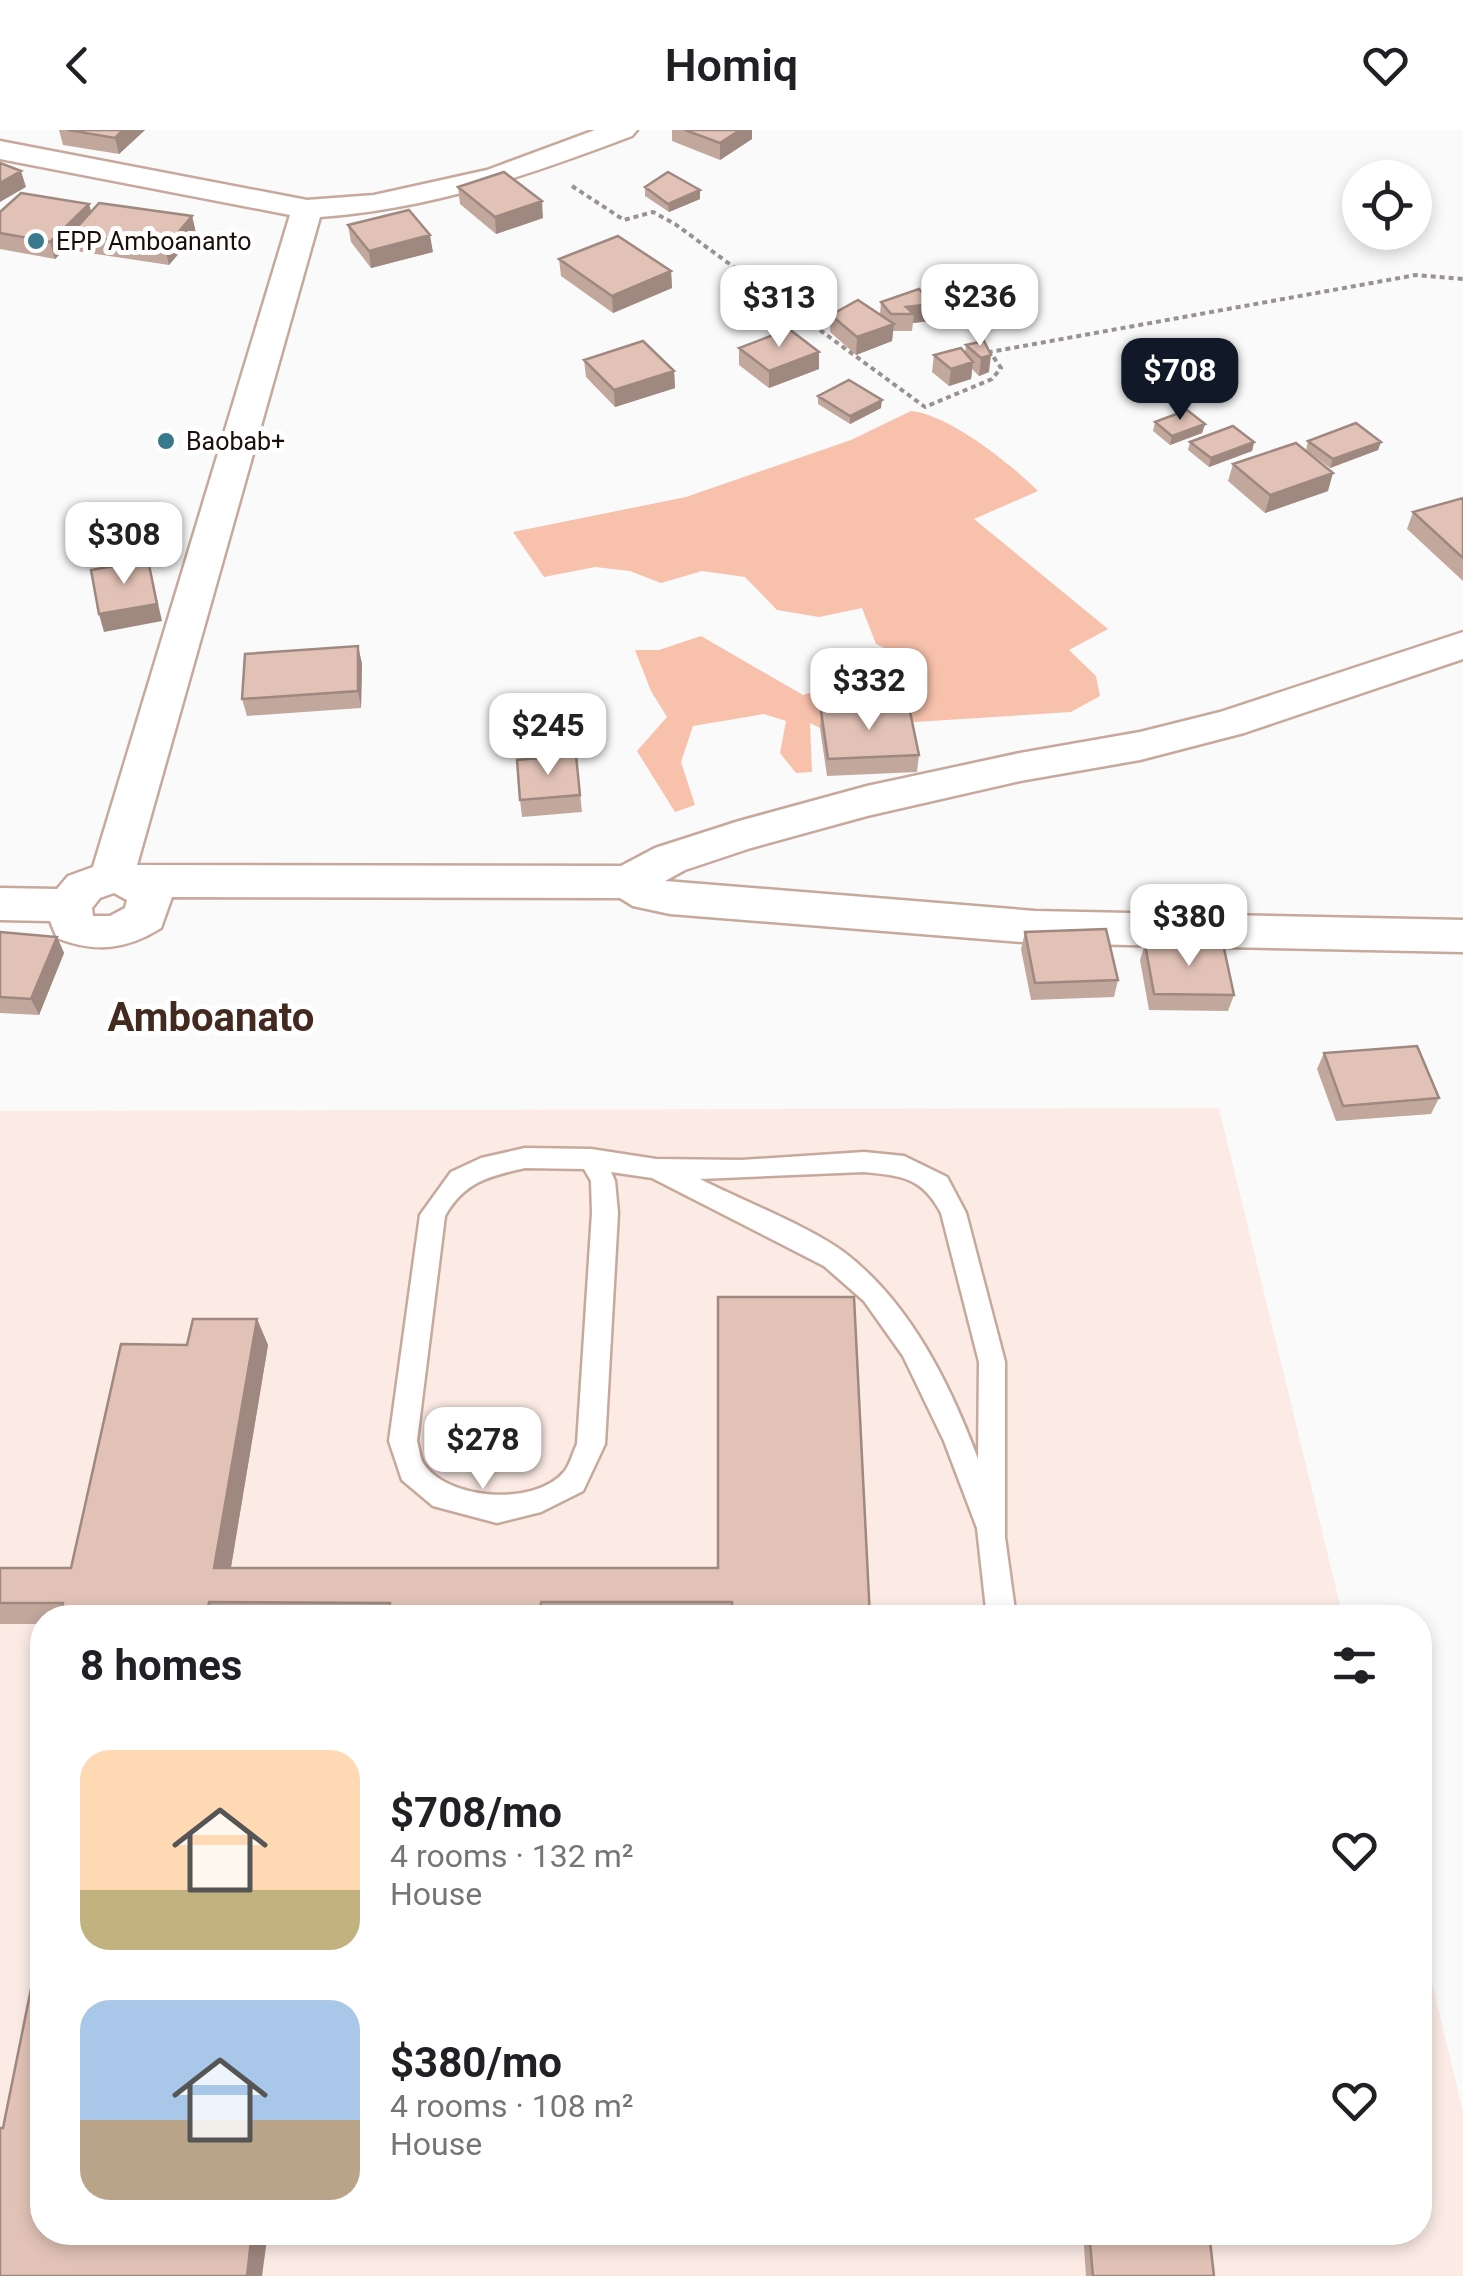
<!DOCTYPE html>
<html lang="en">
<head>
<meta charset="utf-8">
<style>
  :root { --surface:#fff; --page:#f2f2f2; --text:#202124; --muted:#757577; --accent:#111827 }
  body { margin:0; font-family:Roboto,sans-serif; background:var(--page); color:var(--text); height:100vh; display:flex; flex-direction:column; font-size:38px; white-space:nowrap }
  * { box-sizing:border-box; margin:0 }
  p { font-size:32px; color:var(--muted) }
  .icon { flex:none; width:55px; height:55px; fill:none; stroke:currentColor; stroke-width:2; stroke-linecap:round; stroke-linejoin:round }
  .map { position:relative; flex:1; overflow:hidden }
  .panel { position:absolute; left:30px; top:1475px; width:1402px; height:640px; display:flex; flex-direction:column; background:var(--surface); border-radius:40px; box-shadow:0 5px 15px #0003 }
  .panel>* { flex:none }
  .controls { position:absolute; left:1342px; top:30px; display:grid; gap:20px }
  .controls a { display:grid; place-items:center; width:90px; height:90px; border-radius:50%; background:var(--surface); box-shadow:0 5px 15px #0003; font-size:50px }
  .price { position:absolute; translate:-50% -85px; padding:0 22px; border-radius:20px; background:#fff; color:#222; font-size:32px; line-height:65px; filter:drop-shadow(0 2px 5px #0008) }
  .price::after { content:''; position:absolute; left:50%; top:60px; width:30px; height:22px; margin-left:-15px; background:inherit; clip-path:polygon(0 0,100% 0,50% 100%) }
  .price.selected { background:var(--accent); color:#fff }
  ul { padding:0; list-style:none }
  li { display:flex; align-items:center; gap:30px; height:250px; padding:0 50px }
  li span { display:grid; place-items:center; flex:none; width:280px; height:200px; border-radius:30px; color:#555 }
  li>.icon { margin-inline-start:auto }
  span .icon { width:120px; height:120px; fill:#fffc; stroke-width:1 }
  li b { font-size:42px }
  h2 { display:flex; justify-content:space-between; align-items:center; height:120px; padding:0 50px; font-size:42px }
  header { display:flex; justify-content:space-between; align-items:center; height:130px; padding:0 50px; background:var(--surface); font-size:45px; font-weight:600 }
  .map>svg:first-child { display:block }
</style>
</head>
<body>
<header><svg class="icon" aria-label="back" viewBox="0 0 24 24"><path d="M15 5l-7 7 7 7"/></svg>Homiq<svg class="icon" aria-label="heart" viewBox="0 0 24 24"><path d="M12 20l-8-8c-3-5 5-10 8-4 3-6 11-1 8 4z"/></svg></header>
<div class="map">
<svg width="1463" height="2146" viewBox="0 0 1463 2146">
  <rect width="100%" height="100%" fill="#fafafa"/>
  <path fill="#fcebe5" d="M1219 978 1343 1487 42 1488V2102H1420V1804L1463 1981V2146H0V981Z"/>
  <path fill="#f7c1ac" d="M911 281C948 284 1011 334 1038 361L974 389 1108 499 1069 520 1096 546 1100 566 1071 582 820 598 810 593 812 642 796 643 780 623 786 591 764 584 693 596 681 632 695 675 675 682 637 621 667 587 651 561 635 520H659L701 506 803 565 847 551 899 525 876 514 862 478 819 487 777 480 745 447 702 441 661 453 630 441 595 437 544 447 513 402 686 367 851 310Z"/>
  <g fill="none" stroke-linecap="round" stroke-linejoin="round">
    <defs>
      <path id="lane" d="M525 1018 591 1019 656 1029 741 1030 864 1022 904 1026 947 1047 966 1083 1005 1232V1407L1016 1488H987L977 1398 944 1311 903 1226 864 1171 824 1136 652 1048 611 1042 615 1051 618 1083 605 1314 583 1361 541 1382 497 1393 433 1376 402 1350 389 1311 420 1085 451 1042 481 1028ZM525 1038 584 1039 591 1051 592 1083 577 1314C573 1322 570 1335 564 1342 535 1376 448 1371 423 1333 420 1328 419 1317 417 1311L445 1086C464 1052 489 1046 525 1038ZM864 1042C902 1046 922 1047 941 1083L979 1232 978 1329C950 1254 910 1173 845 1123 811 1097 741 1070 700 1049Z"/>
      <path id="street" d="M595 0H637L632 6C529 45 432 79 320 87L137 735 621 736 655 718 739 691 867 656 1020 623 1140 602 1220 582 1463 502V529L1244 603 1140 630 1020 651 867 686 751 718 685 740 665 751 1035 781 1463 790V822L1035 813 670 784 633 776 620 768 172 767 161 798C126 820 95 823 57 808L50 791 0 790V758L57 759 68 746 93 737 290 85 0 29V11L307 70 374 65 487 40ZM114 763 127 770 125 778 110 786H93L92 778 100 768Z"/>
    </defs>
    <use href="#lane" stroke="#c7a89c" stroke-width="5"/>
    <use href="#street" stroke="#c7a89c" stroke-width="5"/>
    <path stroke="#989391" stroke-width="4" stroke-dasharray="5 4" stroke-linecap="butt" d="M572 56 624 90 653 82 675 94 925 277 992 249 1001 238 990 222 1416 145 1463 149"/>
    <use href="#lane" fill="#fff" fill-rule="evenodd"/>
    <use href="#street" fill="#fff" fill-rule="evenodd"/>
  </g>
  <path fill="#c2a79d" d="M59 0H145L119 24 63 15Z
    M672 0H752V9L720 30 672 11Z
    M458 57 543 88 496 104 460 74Z
    M645 57 700 60V69L669 82 645 66Z
    M0 82H91L192 86 196 103 169 135 76 121 73 111 55 129 0 119Z
    M348 95 433 122 371 138 351 112Z
    M559 129 671 141 672 158 613 183 561 146Z
    M931 150 994 155 993 164 954 177 930 158Z
    M919 159 930 191 913 193 912 201H893L892 211 856 225 830 202 831 185H880L881 172Z
    M984 211 989 242 979 246 972 239 971 249 949 256 932 242 934 225 965 223 966 215Z
    M739 218 819 222V239L769 258 739 235Z
    M584 230 674 241 675 258 615 277 586 247Z
    M818 266 881 278 850 294 818 274Z
    M1155 292 1205 294 1202 303 1170 315 1153 301Z
    M1308 311 1381 312 1378 320 1330 338 1306 320Z
    M1190 312H1254L1252 321 1209 337 1188 320Z
    M1233 334 1328 361 1265 383 1228 351Z
    M1463 368V451L1407 399 1413 382Z
    M358 516 362 534 361 578 247 586 242 569Z
    M821 581 919 625 917 642 827 646 820 598Z
    M576 625 582 682 522 687 520 670Z
    M0 802 57 807 64 823 39 885 0 883Z
    M1025 802 1118 850 1114 867 1031 870 1021 819Z
    M1145 814 1234 865 1228 881 1149 880 1140 830Z
    M1324 923 1439 968 1431 984 1336 991 1317 939Z
    M257 1189 268 1215 231 1438H718L870 1488H42V1494H0V1438H71L187 1215Z
    M1083 2102H1209L1214 2146H1086Z"/>
  <path fill="#9e887f" d="M123 0H145L119 24 115 8Z
    M740 0H752V9L720 30V13Z
    M21 41 26 57 0 72V53Z
    M700 60V69L669 82 668 74Z
    M542 71 543 88 496 104 495 87Z
    M89 74 94 90 71 104 73 111 55 129 50 112Z
    M192 86 196 103 169 135 165 118Z
    M430 105 433 122 371 138 369 121Z
    M671 141 672 158 613 183 612 166Z
    M994 155 993 164 954 177V168Z
    M932 174 930 191 913 193 914 184 906 177Z
    M894 194 892 211 856 225 857 207Z
    M819 222V239L769 258V241Z
    M991 225 989 242 979 246 981 228Z
    M973 232 971 249 949 256 951 239Z
    M674 241 675 258 615 277 614 260Z
    M882 270 881 278 850 294V286Z
    M1205 294 1202 303 1170 315 1172 306Z
    M1254 312 1252 321 1209 337 1211 328Z
    M1381 312 1378 320 1330 338 1333 329Z
    M1333 343 1328 361 1265 383 1270 365Z
    M148 430 162 491 104 502 99 484Z
    M358 516 362 534 361 578 358 561Z
    M57 807 64 823 39 885 31 869Z
    M257 1189 268 1215 227 1460 214 1438Z
    M209 1472 218 1488H206Z
    M252 2102H268L262 2146H247Z"/>
  <path fill="#e2c2b6" stroke="#9e887f" stroke-width="2.5" d="M68 0H123L115 8Z
    M685 0H740L720 13Z
    M0 33 21 41 0 53Z
    M504 42 542 71 495 87 458 57Z
    M668 42 700 60 668 74 645 57Z
    M21 63 89 74 50 112 0 103V82Z
    M99 73 192 86 165 118 71 104Z
    M409 80 430 105 369 121 348 95Z
    M618 106 671 141 612 166 559 129Z
    M970 137 994 155 954 168 931 150Z
    M919 159 932 174 906 177 914 184H891L881 172Z
    M858 170 894 194 857 207 831 185Z
    M789 199 819 222 769 241 739 218Z
    M643 211 674 241 614 260 584 230Z
    M984 211 991 225 981 228 966 215Z
    M961 218 973 232 951 239 934 225Z
    M849 250 882 270 850 286 818 266Z
    M1187 280 1205 294 1172 306 1155 292Z
    M1356 293 1381 312 1333 329 1308 311Z
    M1233 296 1254 312 1211 328 1190 312Z
    M1296 313 1333 343 1270 365 1233 334Z
    M1463 368V428L1413 382Z
    M148 430 157 474 99 484 91 440Z
    M358 516V561L242 569 245 524Z
    M909 577 919 625 828 629 821 581Z
    M576 625 580 665 520 670 517 630Z
    M1106 799 1118 850 1035 853 1025 802Z
    M0 802 57 807 31 869 0 867Z
    M1145 814H1223L1234 865 1154 864Z
    M1417 916 1439 968 1343 976 1324 923Z
    M718 1167H854L870 1488H733L732 1472H541L540 1488H388L390 1473 209 1472 206 1488H60L63 1473H0V1438H71L121 1214 187 1215 193 1189H257L214 1438H718Z
    M42 1804V1978L39 1998H42V2102H252L247 2146H0V1998H3Z
    M1089 2102H1209L1214 2146H1093Z"/>
  <g fill="#39788d" stroke="#fff" stroke-width="4">
    <circle cx="36" cy="111" r="10"/>
    <circle cx="166" cy="311" r="10"/>
  </g>
  <g text-anchor="middle" dominant-baseline="central" stroke-width="10" stroke-linejoin="round" paint-order="stroke">
    <g font-size="25" fill="#1a0f0b" stroke="#fff" text-anchor="start">
      <text x="56" y="111">EPP Amboananto</text>
      <text x="186" y="311">Baobab+</text>
    </g>
    <g font-size="40" font-weight="bold" fill="#422a20" stroke="#fff">
      <text x="211" y="887">Amboanato</text>
    </g>
  </g>
</svg>
<div class="controls">
<a><svg class="icon" aria-label="locate" viewBox="0 0 24 24"><circle cx="12" cy="12" r="6"/><path d="M12 2v4M12 18v4M2 12h4M18 12h4"/></svg></a>
</div>
<b class="price" style="left:980px;top:219px">$236</b>
<b class="price" style="left:779px;top:220px">$313</b>
<b class="price selected" style="left:1180px;top:293px">$708</b>
<b class="price" style="left:124px;top:457px">$308</b>
<b class="price" style="left:869px;top:603px">$332</b>
<b class="price" style="left:548px;top:648px">$245</b>
<b class="price" style="left:1189px;top:839px">$380</b>
<b class="price" style="left:483px;top:1362px">$278</b>
<section class="panel">
<h2>8 homes<svg class="icon" aria-label="filters" viewBox="0 0 24 24"><path d="M4 7h16M4 17h16"/><circle cx="9" cy="7" r="2"/><circle cx="15" cy="17" r="2"/></svg></h2>
<ul>
<li><span style="background:linear-gradient(#ffd9b3 70%,#c2b280 0)"><svg class="icon" aria-label="home" viewBox="0 0 24 24"><path d="M3 11l9-7 9 7M6 9v11h12V9"/></svg></span><div><b>$708/mo</b><p>4 rooms · 132 m²</p><p>House</p></div><svg class="icon" aria-label="heart" viewBox="0 0 24 24"><path d="M12 20l-8-8c-3-5 5-10 8-4 3-6 11-1 8 4z"/></svg></li>
<li><span style="background:linear-gradient(#a9c7e8 60%,#b9a48a 0)"><svg class="icon" aria-label="home" viewBox="0 0 24 24"><path d="M3 11l9-7 9 7M6 9v11h12V9"/></svg></span><div><b>$380/mo</b><p>4 rooms · 108 m²</p><p>House</p></div><svg class="icon" aria-label="heart" viewBox="0 0 24 24"><path d="M12 20l-8-8c-3-5 5-10 8-4 3-6 11-1 8 4z"/></svg></li>
</ul>
</section>
</div>
</body>
</html>
